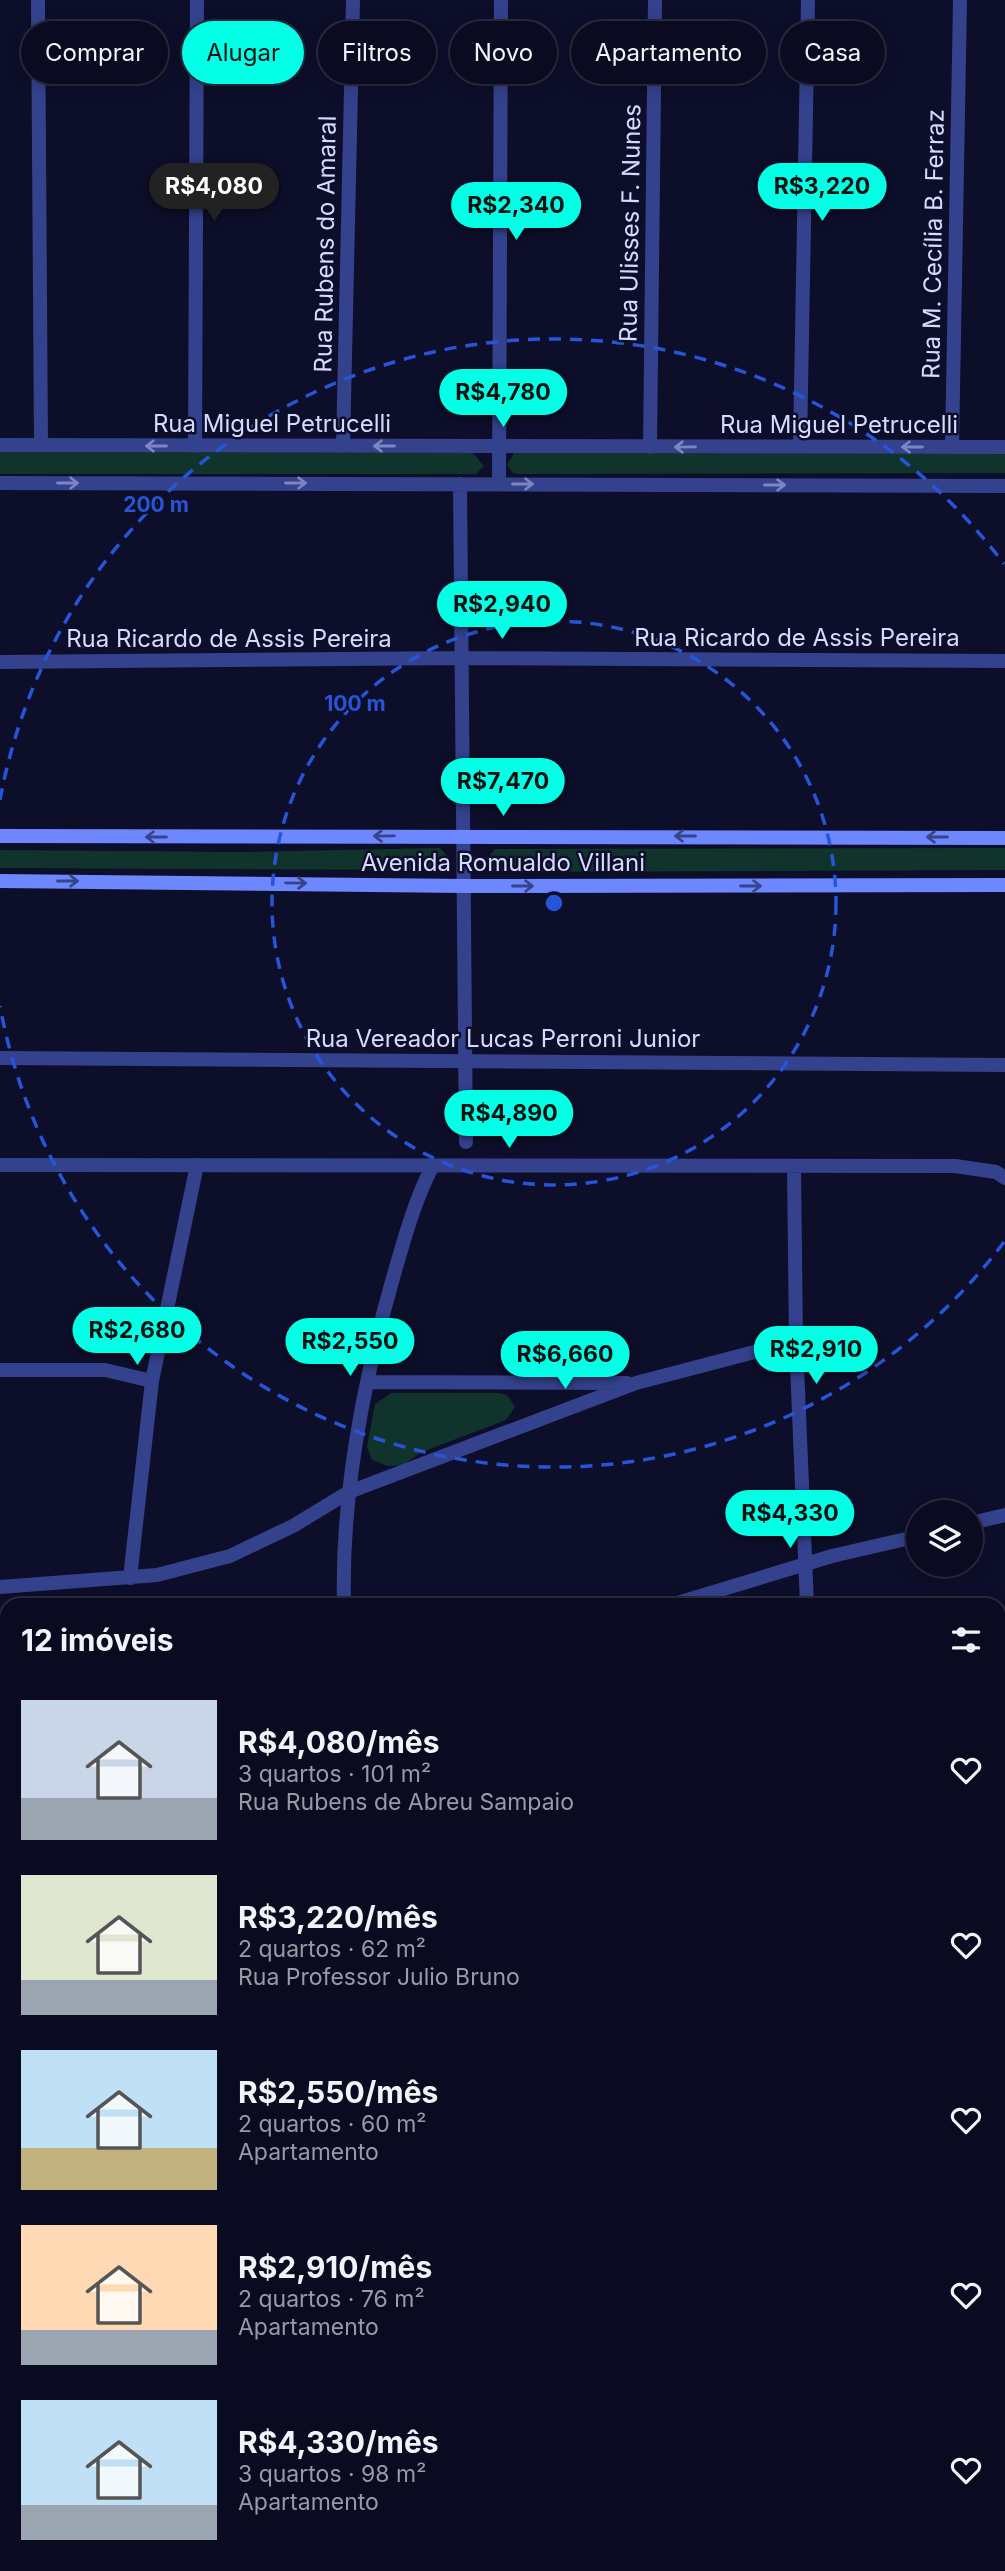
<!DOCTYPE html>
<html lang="pt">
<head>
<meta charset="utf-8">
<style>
  :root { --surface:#0a0a20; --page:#131329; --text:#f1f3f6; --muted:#999aa5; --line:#2a2b3e; --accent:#02ffe6 }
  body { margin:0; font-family:Inter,sans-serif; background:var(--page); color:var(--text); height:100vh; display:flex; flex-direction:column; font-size:26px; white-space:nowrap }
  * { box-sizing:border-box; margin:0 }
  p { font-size:23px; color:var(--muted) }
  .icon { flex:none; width:38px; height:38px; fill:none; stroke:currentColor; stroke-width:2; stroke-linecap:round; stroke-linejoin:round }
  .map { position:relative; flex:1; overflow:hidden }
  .panel { position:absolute; left:0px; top:1598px; width:1006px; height:975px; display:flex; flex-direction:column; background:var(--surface); border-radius:21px 21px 0 0; box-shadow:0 4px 18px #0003,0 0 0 2px var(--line) }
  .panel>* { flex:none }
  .top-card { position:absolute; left:21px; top:21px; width:964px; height:63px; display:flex; gap:14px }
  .controls { position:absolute; left:906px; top:1500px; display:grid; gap:14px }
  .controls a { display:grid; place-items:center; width:77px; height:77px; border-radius:50%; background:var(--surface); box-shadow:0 4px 18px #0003,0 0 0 2px var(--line); font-size:35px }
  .price { position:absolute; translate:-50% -60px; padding:0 16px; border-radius:24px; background:var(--accent); color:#111; font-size:23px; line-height:46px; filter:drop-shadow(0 2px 4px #0008) }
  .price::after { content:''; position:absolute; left:50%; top:42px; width:21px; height:16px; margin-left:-10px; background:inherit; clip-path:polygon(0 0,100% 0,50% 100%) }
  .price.on { background:#222; color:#fff }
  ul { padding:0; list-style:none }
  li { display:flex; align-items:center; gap:21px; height:175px; padding:0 21px }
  li span { display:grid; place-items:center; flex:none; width:196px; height:140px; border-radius:0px; color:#555 }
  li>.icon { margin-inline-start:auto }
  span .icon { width:84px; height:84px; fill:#fffc; stroke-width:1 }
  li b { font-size:30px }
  h2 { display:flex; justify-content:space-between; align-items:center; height:84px; padding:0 21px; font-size:30px }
  .tag { padding:0 24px; border-radius:32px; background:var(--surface); box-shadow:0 4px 18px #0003,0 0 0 2px var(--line); font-size:24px; line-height:63px }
  .tag.on { background:var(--accent); color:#111 }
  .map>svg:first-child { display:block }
</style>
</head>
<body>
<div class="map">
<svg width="1005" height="2571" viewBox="0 0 1005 2571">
  <defs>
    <pattern id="forest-crowns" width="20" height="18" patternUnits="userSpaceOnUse" patternTransform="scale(1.75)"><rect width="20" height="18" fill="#10342c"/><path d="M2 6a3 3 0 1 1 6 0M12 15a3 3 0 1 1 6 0" fill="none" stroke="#32514c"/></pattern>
  </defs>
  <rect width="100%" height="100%" fill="#0d0e2a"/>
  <path fill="url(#forest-crowns)" d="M1005 2231V2571H779L775 2566H999V2233Z"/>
  <path fill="#10342c" d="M0 452 473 453 484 466 476 474H0Z
    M514 453 1005 454V473L520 474 513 473 507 465Z
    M440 848 450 859 446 868 440 870 0 868V850L237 852Z
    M1005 848V870L502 872 494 869 487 859 495 849Z
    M391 1393H498L507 1395 515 1407 506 1420 422 1452 403 1465 388 1466 372 1460 367 1447 375 1404Z"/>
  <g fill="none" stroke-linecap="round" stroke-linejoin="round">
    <path stroke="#34428d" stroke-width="14" d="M38 0 41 445
      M0 445 1005 447
      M195 446 197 0
      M343 446 353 0
      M800 446 808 0
      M650 447 655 0
      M952 447 960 0
      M0 483 1005 486
      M460 484 466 1142
      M499 484 501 0
      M0 662 462 658 1005 661
      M0 1058 1005 1065
      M0 1165 955 1166 996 1172 1005 1178
      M794 1167 796 1341 807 1605
      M0 1370H105L152 1381
      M367 1382 627 1383
      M971 1523 1005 1515
      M130 1578 152 1381 197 1165
      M0 1587 157 1575 230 1556 293 1526 349 1492 636 1383 796 1341
      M344 1605C341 1495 363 1383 393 1278 404 1240 414 1202 432 1167
      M671 1605 832 1556 919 1536
      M0 1805 7 1804
      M999 1929 1005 1921
      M999 1952 1005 1954
      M999 2003 1005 2021
      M0 2030 7 2028
      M999 2038 1005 2043
      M0 2253 7 2251
      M0 2412 7 2413"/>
    <path stroke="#6d87ff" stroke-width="14" d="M0 836 1005 838
      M0 881 465 886 1005 885
      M999 2221 1005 2217
      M0 2448 7 2450
      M0 2464 7 2462"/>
  </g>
  <defs><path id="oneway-shaft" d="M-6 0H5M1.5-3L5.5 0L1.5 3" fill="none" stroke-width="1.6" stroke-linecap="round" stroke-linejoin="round" transform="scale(1.75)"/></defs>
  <g stroke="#7d86c0">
    <use href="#oneway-shaft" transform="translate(156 446) rotate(-180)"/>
    <use href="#oneway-shaft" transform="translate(384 446) rotate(-180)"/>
    <use href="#oneway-shaft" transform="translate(685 447) rotate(179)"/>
    <use href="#oneway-shaft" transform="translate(912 447) rotate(-180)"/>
    <use href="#oneway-shaft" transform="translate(68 483)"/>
    <use href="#oneway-shaft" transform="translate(296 483)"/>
    <use href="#oneway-shaft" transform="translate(523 484)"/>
    <use href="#oneway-shaft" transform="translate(775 485)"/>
  </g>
  <g stroke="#38448a">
    <use href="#oneway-shaft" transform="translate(384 836) rotate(179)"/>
    <use href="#oneway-shaft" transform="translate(685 836) rotate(-180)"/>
    <use href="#oneway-shaft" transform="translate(156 837) rotate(-180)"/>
    <use href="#oneway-shaft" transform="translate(937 837) rotate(-180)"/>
    <use href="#oneway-shaft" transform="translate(68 881)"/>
    <use href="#oneway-shaft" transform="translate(296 883) rotate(1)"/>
    <use href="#oneway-shaft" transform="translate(523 886)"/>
    <use href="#oneway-shaft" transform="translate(751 886)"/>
  </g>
  <g fill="none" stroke="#2655da" stroke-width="3.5" stroke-dasharray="12 9">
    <circle cx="554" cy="903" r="282"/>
    <path d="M1004 1242A563 563 0 0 1 0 1006M0 800A563 563 0 0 1 1004 564"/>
  </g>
  <g text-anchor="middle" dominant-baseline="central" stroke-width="5" stroke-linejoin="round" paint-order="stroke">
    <g font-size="24" fill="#d6daff" stroke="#0d0e2a">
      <text transform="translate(630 223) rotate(-89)">Rua Ulisses F. Nunes</text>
      <text transform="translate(325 244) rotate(-89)">Rua Rubens do Amaral</text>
      <text transform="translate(933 244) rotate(-89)">Rua M. Cecília B. Ferraz</text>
      <text x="272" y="423">Rua Miguel Petrucelli</text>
      <text x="839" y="424">Rua Miguel Petrucelli</text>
      <text x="797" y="637">Rua Ricardo de Assis Pereira</text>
      <text x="229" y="638">Rua Ricardo de Assis Pereira</text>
      <text x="503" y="862">Avenida Romualdo Villani</text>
      <text x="503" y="1038">Rua Vereador Lucas Perroni Junior</text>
    </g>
  </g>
  <circle cx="554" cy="903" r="10" fill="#2655da" stroke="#0d0e2a" stroke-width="3.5"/>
  <g font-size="21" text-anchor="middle" font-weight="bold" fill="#2655da" stroke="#0d0e2a" stroke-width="5" stroke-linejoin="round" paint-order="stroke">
    <text x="156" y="512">200 m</text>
    <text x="355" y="711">100 m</text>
  </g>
</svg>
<div class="controls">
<a><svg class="icon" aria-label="layers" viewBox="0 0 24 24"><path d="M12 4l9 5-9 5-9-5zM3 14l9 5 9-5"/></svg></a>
</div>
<b class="price on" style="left:214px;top:223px">R$4,080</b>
<b class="price" style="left:822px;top:223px">R$3,220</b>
<b class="price" style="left:516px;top:242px">R$2,340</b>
<b class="price" style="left:503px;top:429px">R$4,780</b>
<b class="price" style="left:502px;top:641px">R$2,940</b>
<b class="price" style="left:503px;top:818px">R$7,470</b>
<b class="price" style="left:509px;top:1150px">R$4,890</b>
<b class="price" style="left:137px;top:1367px">R$2,680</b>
<b class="price" style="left:350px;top:1378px">R$2,550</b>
<b class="price" style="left:816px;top:1386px">R$2,910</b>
<b class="price" style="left:565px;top:1391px">R$6,660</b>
<b class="price" style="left:790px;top:1550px">R$4,330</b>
<div class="top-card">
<a class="tag">Comprar</a>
<a class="tag on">Alugar</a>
<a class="tag">Filtros</a>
<a class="tag">Novo</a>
<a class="tag">Apartamento</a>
<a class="tag">Casa</a>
</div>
<section class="panel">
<h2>12 imóveis<svg class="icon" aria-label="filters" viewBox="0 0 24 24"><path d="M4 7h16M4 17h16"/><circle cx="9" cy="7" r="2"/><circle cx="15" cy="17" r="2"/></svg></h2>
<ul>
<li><span style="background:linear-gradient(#c9d6e8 70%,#9aa5b1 0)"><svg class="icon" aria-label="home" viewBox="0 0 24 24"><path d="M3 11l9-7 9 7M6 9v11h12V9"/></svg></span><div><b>R$4,080/mês</b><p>3 quartos · 101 m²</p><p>Rua Rubens de Abreu Sampaio</p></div><svg class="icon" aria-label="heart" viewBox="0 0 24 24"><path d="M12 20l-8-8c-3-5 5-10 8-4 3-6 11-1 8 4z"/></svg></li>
<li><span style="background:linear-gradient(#dfe7d0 75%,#9aa5b1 0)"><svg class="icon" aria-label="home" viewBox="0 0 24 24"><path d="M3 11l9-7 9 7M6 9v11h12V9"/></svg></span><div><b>R$3,220/mês</b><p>2 quartos · 62 m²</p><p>Rua Professor Julio Bruno</p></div><svg class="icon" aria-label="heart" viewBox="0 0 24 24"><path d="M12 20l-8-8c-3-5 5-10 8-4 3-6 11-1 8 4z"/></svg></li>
<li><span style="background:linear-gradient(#bfe0f5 70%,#c2b280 0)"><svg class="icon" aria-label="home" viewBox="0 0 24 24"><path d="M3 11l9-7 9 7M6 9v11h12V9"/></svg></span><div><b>R$2,550/mês</b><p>2 quartos · 60 m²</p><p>Apartamento</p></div><svg class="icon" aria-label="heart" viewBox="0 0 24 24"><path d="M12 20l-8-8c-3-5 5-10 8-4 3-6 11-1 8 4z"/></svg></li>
<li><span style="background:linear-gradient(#ffd9b3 75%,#9aa5b1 0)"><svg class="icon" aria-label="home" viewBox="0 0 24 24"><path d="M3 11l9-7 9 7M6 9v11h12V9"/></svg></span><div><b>R$2,910/mês</b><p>2 quartos · 76 m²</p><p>Apartamento</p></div><svg class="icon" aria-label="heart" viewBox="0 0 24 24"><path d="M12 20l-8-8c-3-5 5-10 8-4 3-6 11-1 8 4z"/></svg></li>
<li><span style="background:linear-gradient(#bfe0f5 75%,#9aa5b1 0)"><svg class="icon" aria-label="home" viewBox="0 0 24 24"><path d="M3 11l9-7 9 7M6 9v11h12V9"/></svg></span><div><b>R$4,330/mês</b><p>3 quartos · 98 m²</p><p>Apartamento</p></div><svg class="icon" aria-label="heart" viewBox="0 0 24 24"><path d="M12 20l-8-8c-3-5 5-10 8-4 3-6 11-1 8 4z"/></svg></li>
</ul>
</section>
</div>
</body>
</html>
